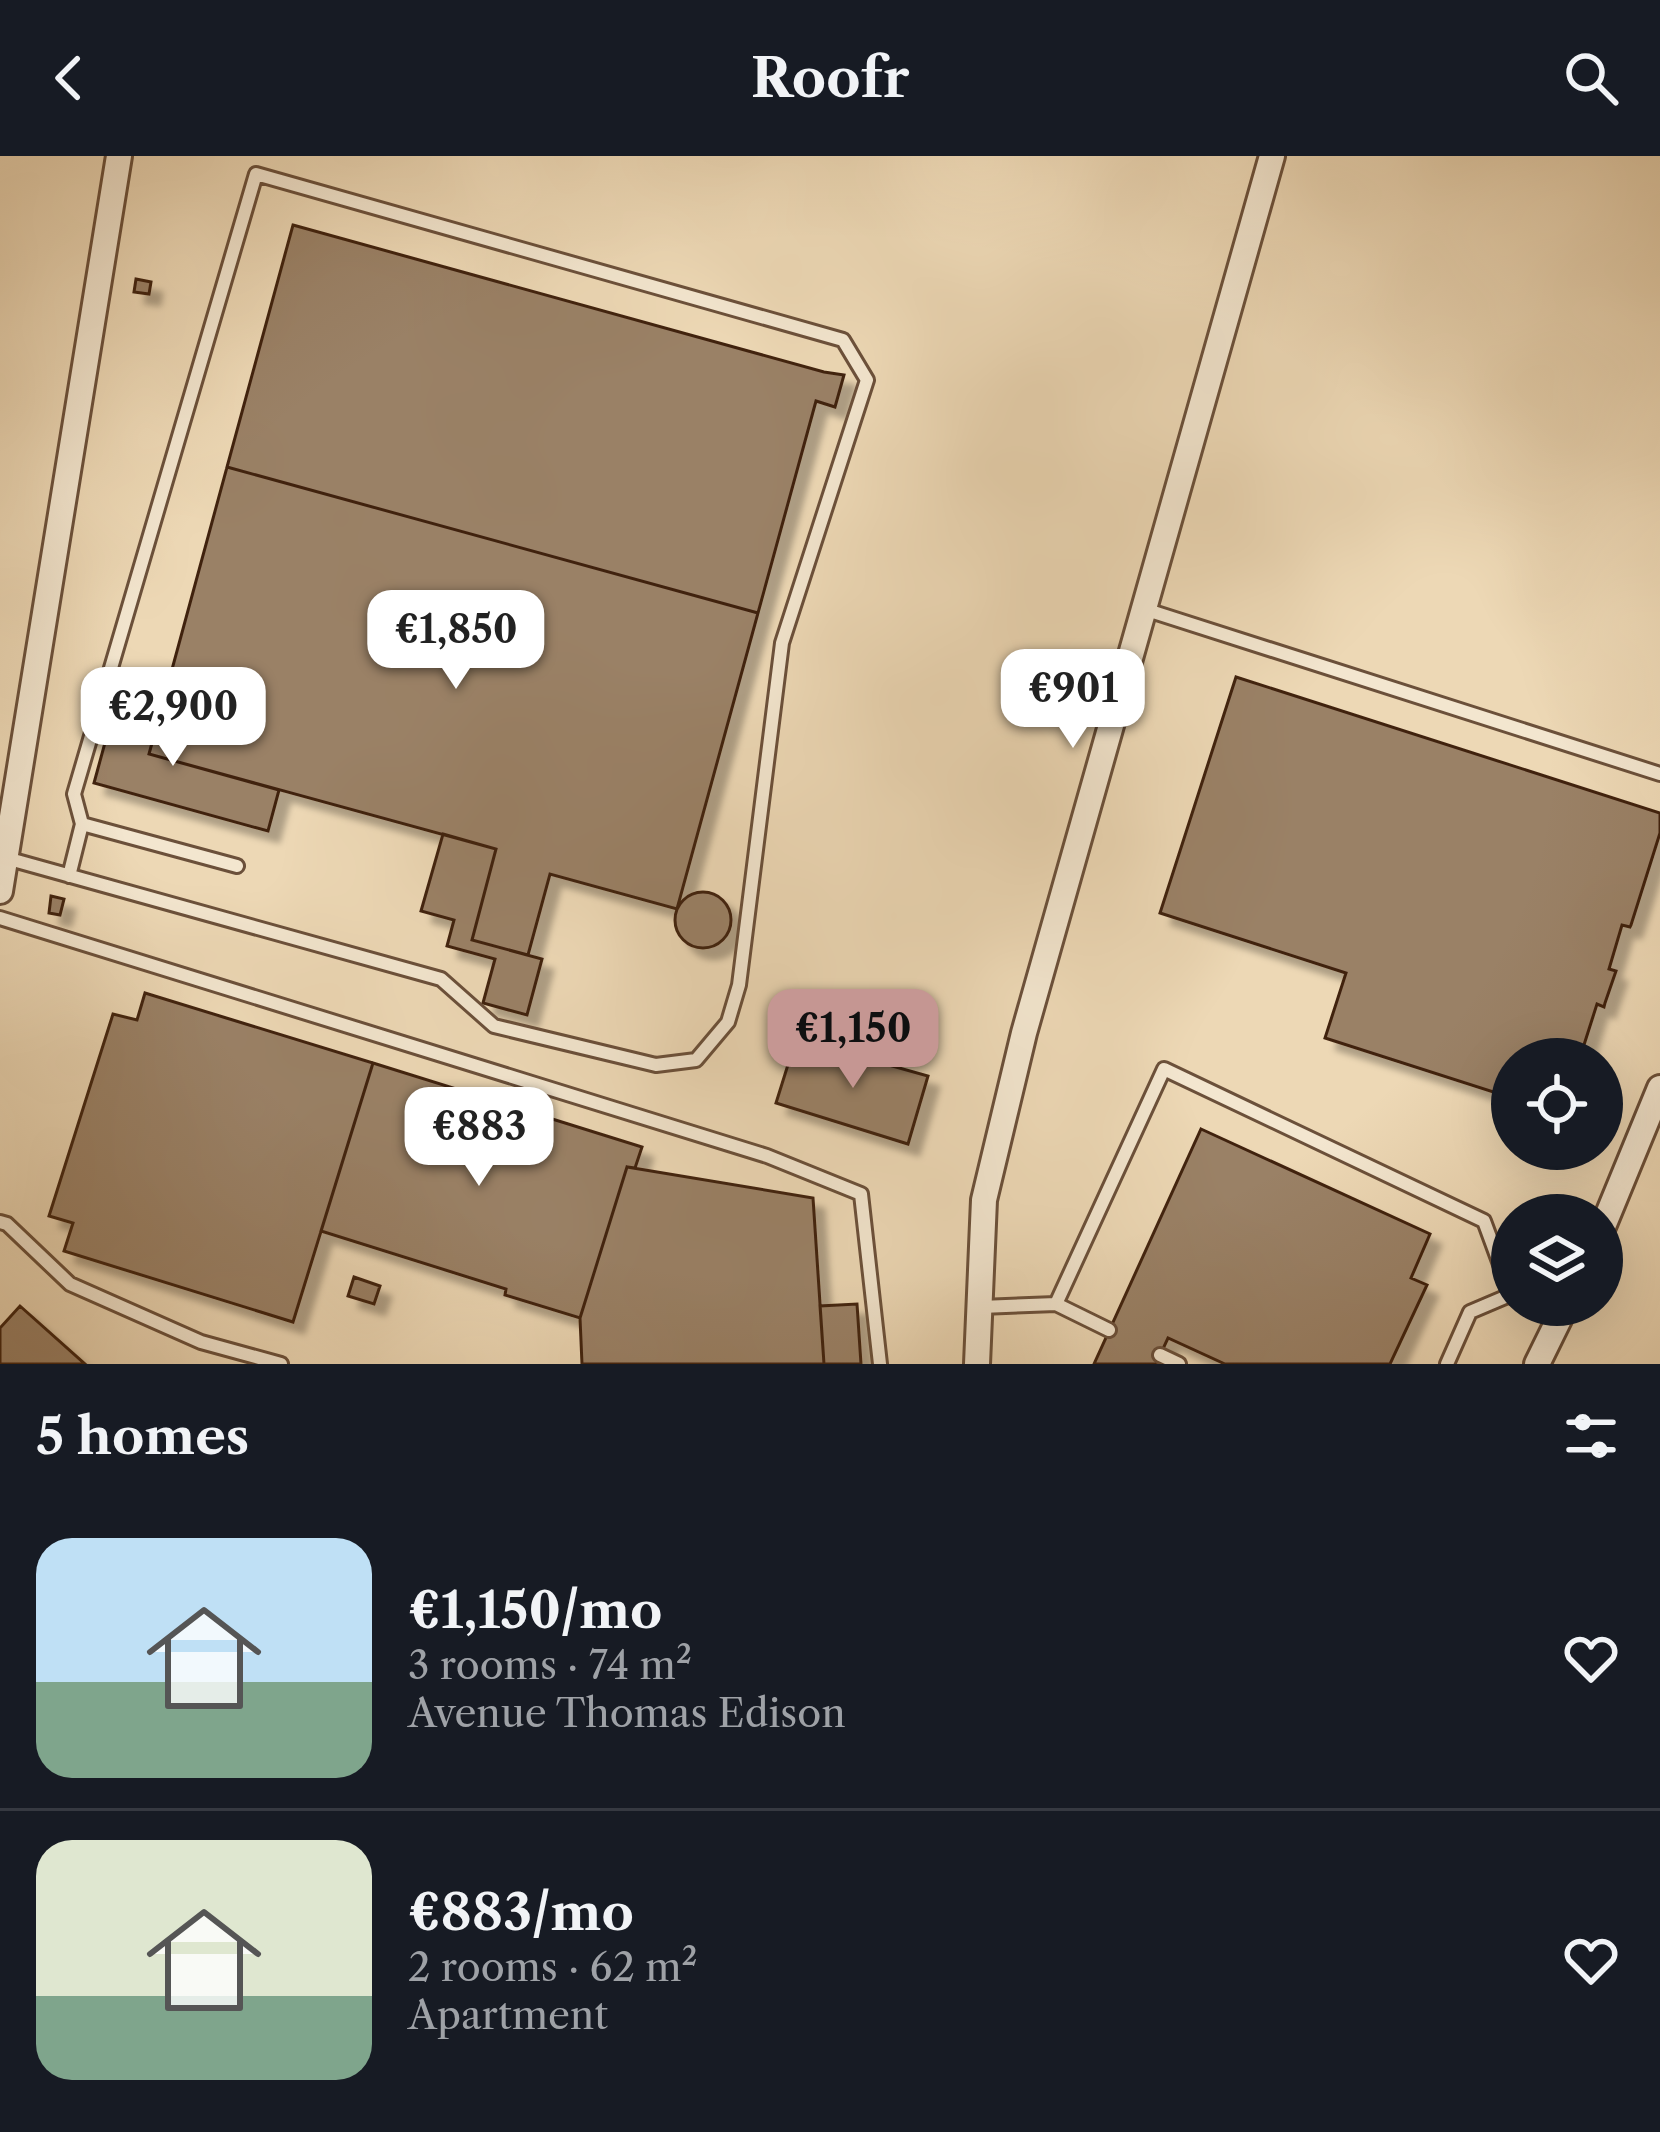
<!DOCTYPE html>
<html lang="en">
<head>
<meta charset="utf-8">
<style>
  :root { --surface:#171b24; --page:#20242c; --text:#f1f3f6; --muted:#9ea1a6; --line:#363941; --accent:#c59692 }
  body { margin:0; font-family:"Libre Caslon Text",serif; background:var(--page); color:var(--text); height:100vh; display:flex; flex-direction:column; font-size:45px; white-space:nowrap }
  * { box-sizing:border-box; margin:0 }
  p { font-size:39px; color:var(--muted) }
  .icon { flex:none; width:66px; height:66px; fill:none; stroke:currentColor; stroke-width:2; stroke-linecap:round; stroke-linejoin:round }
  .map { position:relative; height:1208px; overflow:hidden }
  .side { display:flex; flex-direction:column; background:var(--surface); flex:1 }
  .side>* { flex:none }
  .fabs { position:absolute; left:1491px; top:882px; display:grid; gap:24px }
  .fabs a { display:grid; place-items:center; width:132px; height:132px; border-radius:50%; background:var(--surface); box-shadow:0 12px 48px #0002; font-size:60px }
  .price { position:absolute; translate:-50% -102px; padding:0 27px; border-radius:24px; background:#fff; color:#222; font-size:39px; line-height:78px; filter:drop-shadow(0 3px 6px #0008) }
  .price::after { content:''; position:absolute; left:50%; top:72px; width:36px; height:27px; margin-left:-18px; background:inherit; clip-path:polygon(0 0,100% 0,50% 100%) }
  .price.selected { background:var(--accent); color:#111 }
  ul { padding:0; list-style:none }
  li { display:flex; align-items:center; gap:36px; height:300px; padding:0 36px }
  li+li { border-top:3px solid var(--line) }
  li span { display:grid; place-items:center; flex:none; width:336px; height:240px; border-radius:36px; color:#555 }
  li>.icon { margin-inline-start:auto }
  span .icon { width:144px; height:144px; fill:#fffc; stroke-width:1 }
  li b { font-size:51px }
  h2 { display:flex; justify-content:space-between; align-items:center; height:144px; padding:0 36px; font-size:51px }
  header { display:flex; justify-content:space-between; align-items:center; height:156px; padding:0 36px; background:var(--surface); font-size:54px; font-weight:700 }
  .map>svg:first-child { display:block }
</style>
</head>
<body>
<header><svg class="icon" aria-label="back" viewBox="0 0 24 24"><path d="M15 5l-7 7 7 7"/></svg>Roofr<svg class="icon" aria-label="search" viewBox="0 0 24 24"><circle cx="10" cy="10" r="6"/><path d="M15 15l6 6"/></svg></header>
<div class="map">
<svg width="1660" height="1208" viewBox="0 0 1660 1208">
  <defs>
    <filter id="shadow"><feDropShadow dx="11" dy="11" stdDeviation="3" flood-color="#0004"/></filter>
  </defs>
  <rect width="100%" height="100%" fill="#edd8b5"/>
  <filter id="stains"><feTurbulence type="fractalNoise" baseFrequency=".00167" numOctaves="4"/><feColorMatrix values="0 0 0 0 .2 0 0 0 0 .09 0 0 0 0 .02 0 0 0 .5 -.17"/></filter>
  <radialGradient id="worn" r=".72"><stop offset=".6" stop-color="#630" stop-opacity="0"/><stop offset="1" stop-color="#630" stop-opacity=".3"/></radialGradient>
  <path fill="#9a8166" stroke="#402211" stroke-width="3" filter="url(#shadow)" d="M293 69 824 216 844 219 835 251 816 245 758 457 227 311Z
    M136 123 151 126 149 138 134 136Z
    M227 311 758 457 677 753 550 718 528 799 472 784 496 693 149 598Z
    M1236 521 1660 657V677L1631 769 1630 771 1622 769 1609 813 1616 815 1605 847 1604 851 1597 848 1583 892 1590 895 1587 903H1512V942L1325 882 1346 817 1160 757Z
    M121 528 165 540 149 598 279 634 268 675 94 627Z
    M443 678 496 693 472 784 542 803 527 859 483 847 495 803 447 790 454 764 421 755Z
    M675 764a28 28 0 1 1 56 0a28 28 0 1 1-56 0Z
    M51 740 64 743 60 759 49 757Z
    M145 837 373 907 293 1166 64 1095 73 1067 49 1060 113 858 137 864Z
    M796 883 928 920 908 988 776 947Z
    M373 907 642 991 635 1012 627 1011 580 1162 505 1139 506 1133 321 1075Z
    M1201 973 1430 1078 1411 1122 1427 1129 1390 1208H1225L1168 1182 1156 1208H1094Z
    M627 1011 813 1042 824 1208H582L580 1162Z
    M354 1121 380 1130 374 1148 348 1140Z
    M857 1148 861 1208H824L820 1150Z
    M20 1150 85 1208H0V1172Z"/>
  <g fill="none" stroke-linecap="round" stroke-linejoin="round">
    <defs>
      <path id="lane" d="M1144 453 1660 618
        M82 668 237 710
        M6 702 441 823 494 870 656 909 696 904 728 866 739 829 782 487 867 224 843 184 256 18 74 638 82 668 69 720
        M0 762 767 1000 861 1038 880 1208
        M0 1066 7 1068 70 1128 201 1186 281 1208
        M1056 1148 1109 1174
        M1529 1149 1560 1164
        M981 1151 1056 1148 1164 913 1484 1065 1512 1141
        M1160 1199 1179 1208
        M1447 1208 1470 1156 1510 1139"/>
      <path id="street" d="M0 735 119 0
        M1602 1073 1660 932
        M977 1208 984 1044 1024 877 1272 0
        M1537 1208 1566 1149"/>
    </defs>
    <use href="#lane" stroke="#6b503a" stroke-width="18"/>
    <use href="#street" stroke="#6b503a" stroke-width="30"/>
    <use href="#lane" stroke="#f3e6cf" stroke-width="12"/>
    <use href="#street" stroke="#f3e6cf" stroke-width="24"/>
  </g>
  <rect width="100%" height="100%" filter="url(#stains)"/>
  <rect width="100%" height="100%" fill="url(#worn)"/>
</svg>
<div class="fabs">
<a><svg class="icon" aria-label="locate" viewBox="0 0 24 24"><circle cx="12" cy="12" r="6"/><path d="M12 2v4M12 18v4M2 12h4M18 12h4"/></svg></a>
<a><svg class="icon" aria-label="layers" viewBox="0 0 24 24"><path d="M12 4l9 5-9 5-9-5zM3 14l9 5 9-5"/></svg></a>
</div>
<b class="price" style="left:456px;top:536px">€1,850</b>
<b class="price" style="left:1073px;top:595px">€901</b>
<b class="price" style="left:173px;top:613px">€2,900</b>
<b class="price selected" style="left:853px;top:935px">€1,150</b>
<b class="price" style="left:479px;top:1033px">€883</b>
</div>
<section class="side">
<h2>5 homes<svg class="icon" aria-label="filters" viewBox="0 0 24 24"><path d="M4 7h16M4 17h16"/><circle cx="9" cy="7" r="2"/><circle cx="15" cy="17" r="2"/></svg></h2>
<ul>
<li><span style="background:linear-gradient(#bfe0f5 60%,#7fa58c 0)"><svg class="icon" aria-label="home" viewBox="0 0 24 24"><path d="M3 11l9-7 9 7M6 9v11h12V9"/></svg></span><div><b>€1,150/mo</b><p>3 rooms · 74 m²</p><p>Avenue Thomas Edison</p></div><svg class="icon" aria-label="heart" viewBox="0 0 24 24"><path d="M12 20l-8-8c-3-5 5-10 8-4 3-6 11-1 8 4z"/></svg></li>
<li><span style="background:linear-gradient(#dfe7d0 65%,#7fa58c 0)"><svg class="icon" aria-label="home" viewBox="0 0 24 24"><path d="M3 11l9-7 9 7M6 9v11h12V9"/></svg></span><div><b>€883/mo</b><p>2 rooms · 62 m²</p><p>Apartment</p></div><svg class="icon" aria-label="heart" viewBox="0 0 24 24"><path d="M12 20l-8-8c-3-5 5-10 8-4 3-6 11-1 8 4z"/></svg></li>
</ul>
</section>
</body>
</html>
